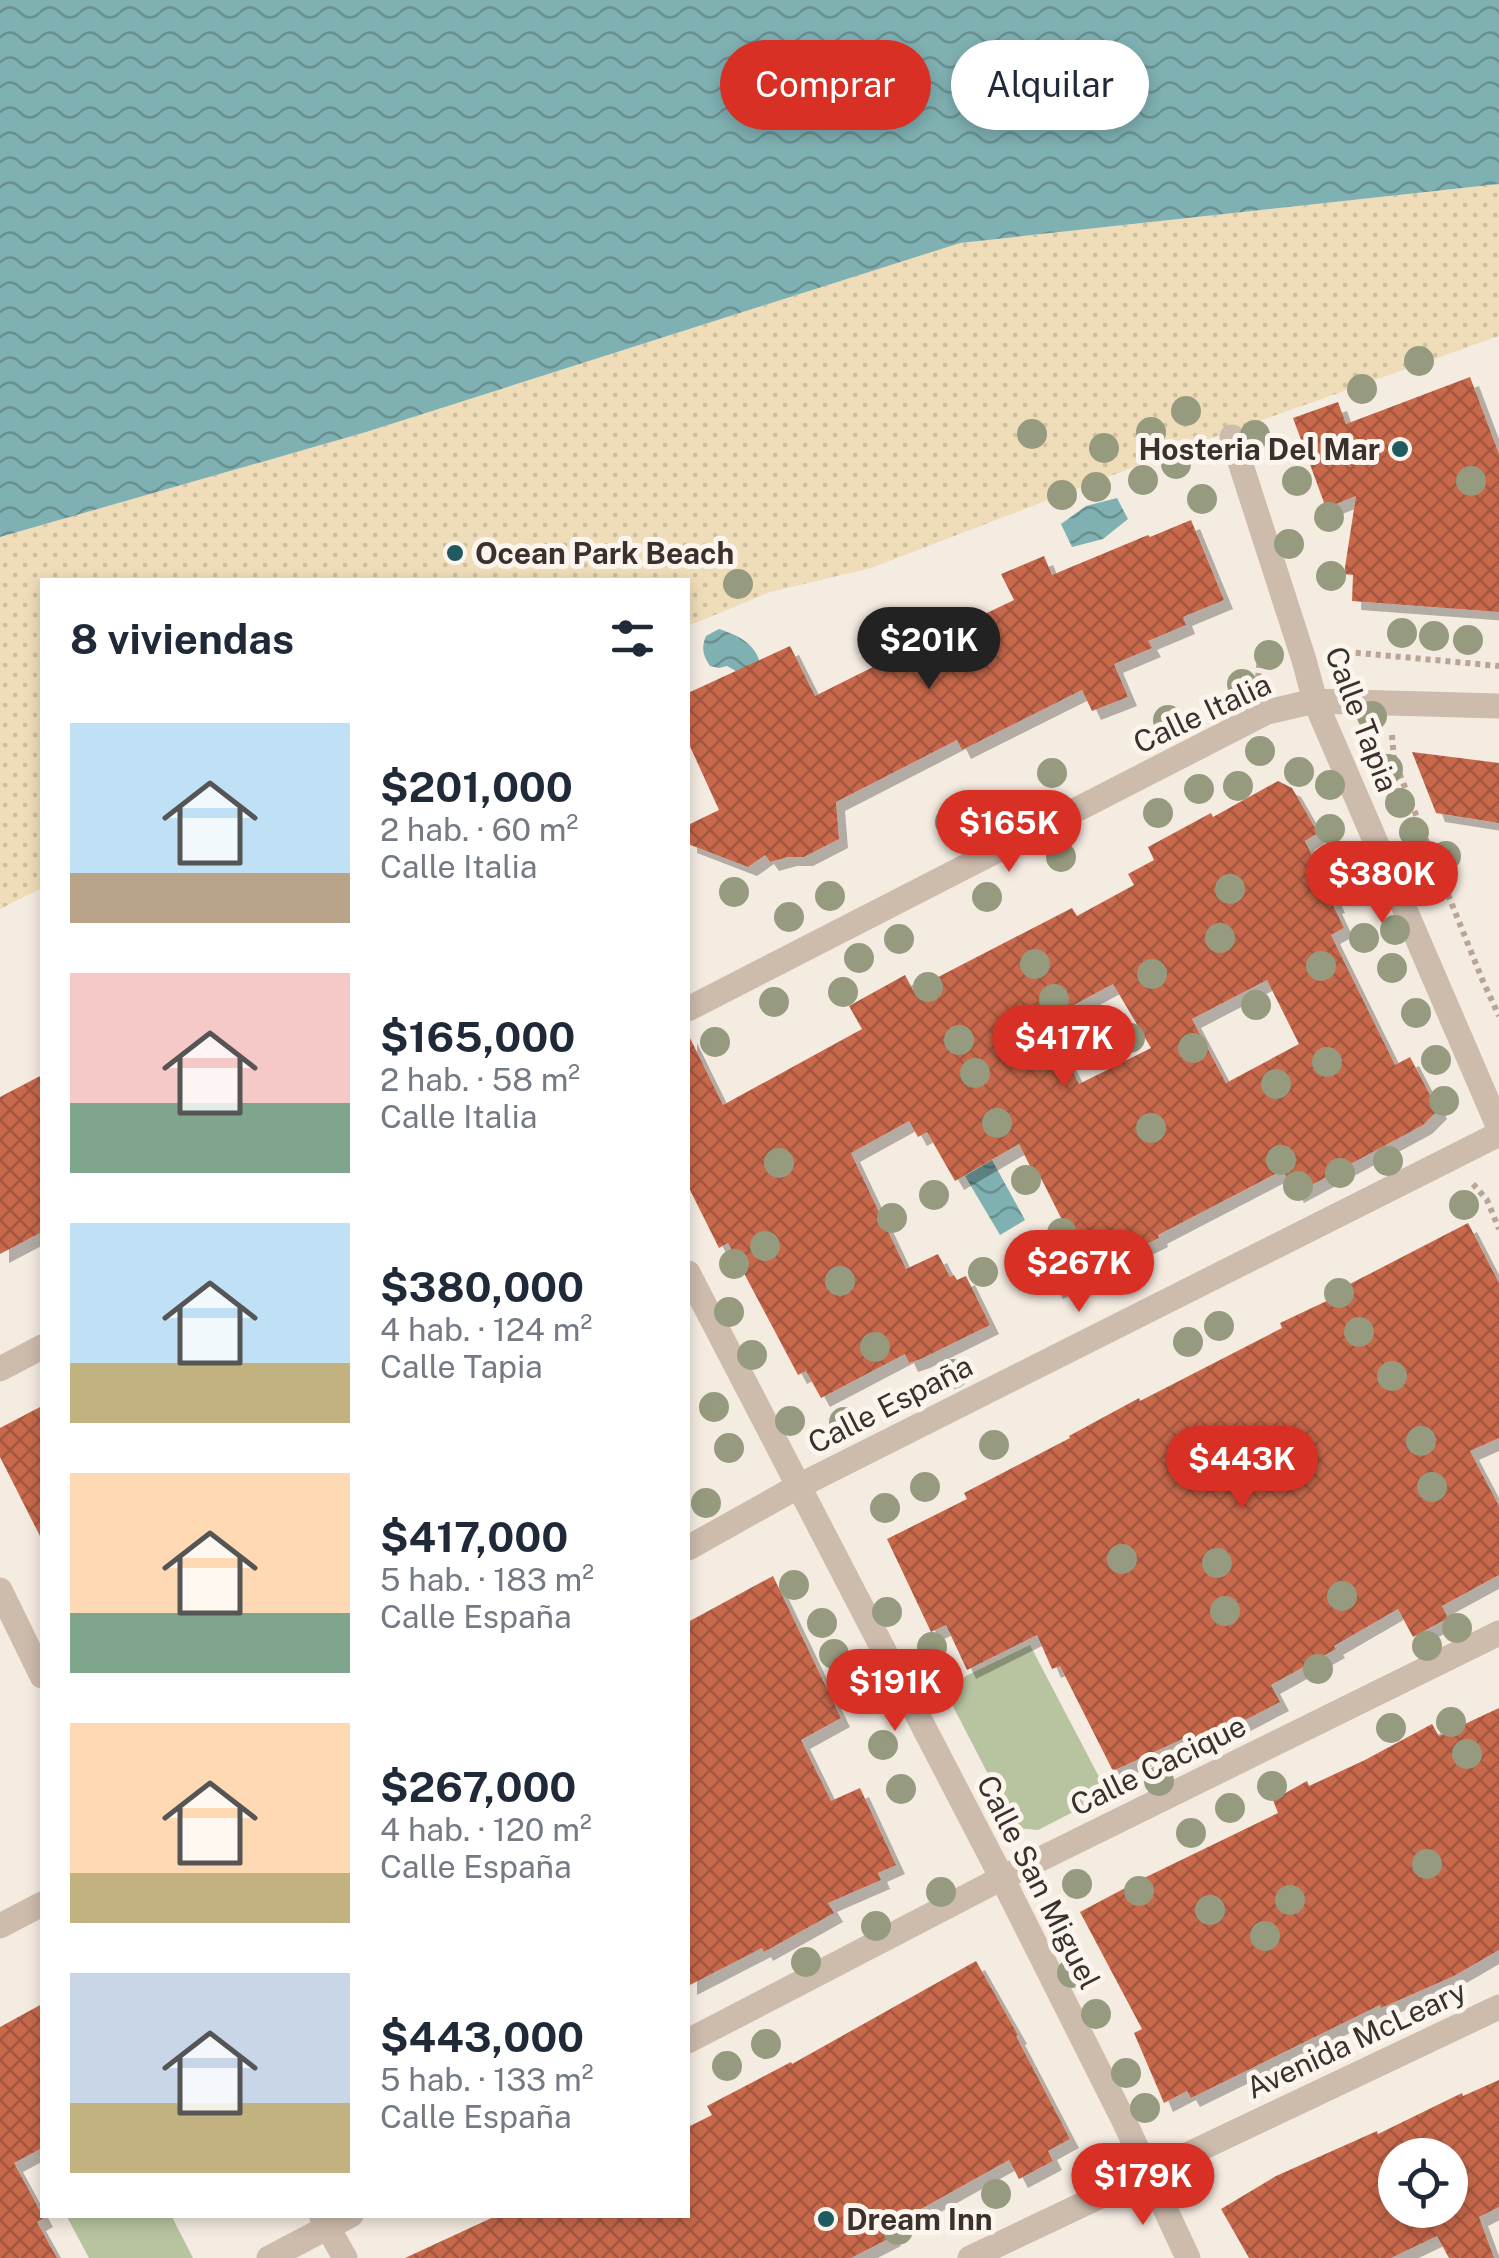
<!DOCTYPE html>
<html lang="es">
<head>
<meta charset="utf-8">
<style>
  :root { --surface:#fff; --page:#f2f2f3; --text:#1f2937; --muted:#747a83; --accent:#d93025 }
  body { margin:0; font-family:"Public Sans",sans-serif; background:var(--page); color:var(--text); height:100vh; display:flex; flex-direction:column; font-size:38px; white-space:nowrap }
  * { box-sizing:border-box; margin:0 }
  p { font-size:32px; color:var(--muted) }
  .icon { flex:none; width:55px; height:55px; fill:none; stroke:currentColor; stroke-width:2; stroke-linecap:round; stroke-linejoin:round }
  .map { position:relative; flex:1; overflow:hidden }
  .drawer { position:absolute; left:40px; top:578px; width:650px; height:1640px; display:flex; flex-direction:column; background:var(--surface); border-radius:0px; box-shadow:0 5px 15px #0003 }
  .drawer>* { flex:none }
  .top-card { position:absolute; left:720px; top:40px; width:628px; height:90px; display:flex; gap:20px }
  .fabs { position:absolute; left:1378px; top:2138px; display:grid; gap:20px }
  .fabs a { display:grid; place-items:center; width:90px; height:90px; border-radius:50%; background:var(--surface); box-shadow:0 5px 15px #0003; font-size:50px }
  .price { position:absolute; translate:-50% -85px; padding:0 22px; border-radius:35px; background:var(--accent); color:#fff; font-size:32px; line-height:65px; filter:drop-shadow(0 2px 5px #0008) }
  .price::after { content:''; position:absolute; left:50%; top:60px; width:30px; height:22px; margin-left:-15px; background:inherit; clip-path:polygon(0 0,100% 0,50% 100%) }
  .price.selected { background:#222; color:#fff }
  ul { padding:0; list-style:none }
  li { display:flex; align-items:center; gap:30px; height:250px; padding:0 30px }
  li span { display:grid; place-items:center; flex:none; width:280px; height:200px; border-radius:0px; color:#555 }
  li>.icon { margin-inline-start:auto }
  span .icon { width:120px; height:120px; fill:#fffc; stroke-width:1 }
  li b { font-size:42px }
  h2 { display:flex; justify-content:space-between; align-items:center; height:120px; padding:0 30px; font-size:42px }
  .chip { padding:0 35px; border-radius:45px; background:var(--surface); box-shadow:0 5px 15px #0003; font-size:35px; line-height:90px }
  .chip.selected { background:var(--accent); color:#fff }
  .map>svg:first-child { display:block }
</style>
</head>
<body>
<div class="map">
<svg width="1499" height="2258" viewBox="0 0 1499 2258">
  <defs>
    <pattern id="sand-dots" width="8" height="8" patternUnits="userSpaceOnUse" patternTransform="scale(2.5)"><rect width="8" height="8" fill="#efdcb8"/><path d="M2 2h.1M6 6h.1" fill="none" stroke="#cebd9e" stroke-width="1.8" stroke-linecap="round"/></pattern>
    <pattern id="water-waves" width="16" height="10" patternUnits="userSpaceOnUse" patternTransform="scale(2.5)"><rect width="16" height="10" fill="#7fb0b2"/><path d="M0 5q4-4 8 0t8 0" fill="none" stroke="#699091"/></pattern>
    <pattern id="building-cross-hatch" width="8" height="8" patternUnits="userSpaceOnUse" patternTransform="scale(2.5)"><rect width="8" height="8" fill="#c8694b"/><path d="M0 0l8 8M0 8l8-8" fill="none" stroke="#a4573f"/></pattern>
    <filter id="shadow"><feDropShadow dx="9" dy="9" stdDeviation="0" flood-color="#0004"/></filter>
  </defs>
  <rect width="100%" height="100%" fill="#f4ebe1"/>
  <path fill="#b8c4a0" d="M1030 1645 1108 1794 1038 1830 1016 1828 943 1687Z
    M66 2215H171L193 2258H89Z"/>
  <path fill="url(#sand-dots)" d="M1499 184V336L1186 447 871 568 770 592 688 626V580H42V888L0 909V537L366 432 960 243Z"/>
  <path fill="url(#water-waves)" d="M0 0H1499V184L960 243 366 432 0 537Z
    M1117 498 1128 519 1103 539 1072 547 1061 524 1086 506Z
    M719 629C740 636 758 645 761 668L743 675 727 666 719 668 710 666C703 655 701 648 706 636Z
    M992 1160 1025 1220 1000 1235 965 1176Z"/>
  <path fill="url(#building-cross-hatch)" fill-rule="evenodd" filter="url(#shadow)" d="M1470 377 1499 454V612L1352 601 1353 575 1344 574 1356 496 1326 508 1293 418 1338 402 1346 424Z
    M1191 520 1224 600 1183 617 1186 625 1148 641 1152 648 1114 664 1128 697 1092 711 1082 690 962 750 957 740 836 802 839 839 804 857H788L770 862 765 855 748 867 688 844V825L719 810 688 742V693L790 646 815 696 897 655 884 629 924 607 939 636 1014 600 1001 574 1044 556 1052 575 1148 535 1150 537Z
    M1412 752 1499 763V823L1436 813Z
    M1278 781 1292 788 1318 833 1305 841 1336 904 1333 905 1344 928 1331 935 1395 1065 1410 1057 1438 1110 1423 1125 1295 1194 1283 1170 1158 1235 1159 1238 1054 1290 1033 1251 1068 1232 1038 1172 1034 1174 1019 1144 955 1181 927 1132 918 1137 909 1121 851 1153 906 1269 938 1254 950 1277 954 1275 957 1280 966 1276 990 1325 921 1359 909 1363 905 1354 821 1398 806 1371 798 1375 728 1243 719 1248 688 1186V1034L723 1105 862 1029 849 1006 905 975 913 990 1072 908 1077 916 1134 885 1128 874 1154 860 1148 847 1211 813 1213 817ZM1267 980 1299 1044 1226 1083 1192 1019ZM1113 984 1151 1048 1079 1084 1046 1020Z
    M42 1075V1232L0 1254V1097Z
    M1468 1223 1499 1283V1438L1470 1451 1499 1506V1575L1442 1606 1448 1618 1413 1637 1398 1609 1334 1646 1336 1649 1271 1685 1280 1702 1195 1746 1189 1736 1113 1771 1060 1666 1052 1669 1037 1635 967 1670 946 1625 931 1632 887 1539 967 1499 964 1493 1070 1438 1069 1436 1139 1398 1140 1401 1282 1328 1280 1323 1350 1290 1348 1285Z
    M42 1406V1540L0 1457V1428Z
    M773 1576 841 1718 801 1740 831 1801 860 1788 896 1865 878 1873 881 1880 828 1903 834 1913 764 1952 762 1948 688 1986V1622Z
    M1499 1708V1950L1454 1976 1381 2008 1380 2005 1191 2098 1187 2091 1164 2103 1134 2033 1142 2029 1080 1912 1142 1879 1278 1813 1273 1800 1307 1781 1309 1786 1365 1760 1432 1724 1439 1736Z
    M976 1961 1018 2035 1016 2036 1070 2139 1048 2151 1053 2161 1019 2179 1009 2160 887 2228 892 2237 851 2258H405L498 2215H688V2127L712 2115 707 2106 791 2062 792 2064Z
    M42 2004V2148L14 2163 44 2218 37 2222 57 2258H0V2027Z
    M1499 2080V2207L1479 2217 1494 2258H1449L1437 2236 1391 2258H1249L1221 2209 1276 2176 1377 2131 1378 2134 1462 2093 1463 2096ZM1395 2155H1450V2210H1395Z"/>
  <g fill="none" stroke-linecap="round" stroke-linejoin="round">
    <path stroke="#b9a596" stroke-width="6" stroke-dasharray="5 5" stroke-linecap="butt" d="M1336 654 1348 652 1499 666
      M1258 678 1261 646
      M1392 735 1394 760 1482 979 1499 1016
      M1473 1184 1487 1200 1499 1229"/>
    <path stroke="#cdbbac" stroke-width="25" d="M1232 437 1304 660 1315 701 1499 1128
      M688 1009 1267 712 1315 701 1499 706
      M688 1273 1002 1878 1125 2123 1188 2258
      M0 1369 42 1347
      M688 1548 797 1487 1499 1134
      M0 1590 42 1676
      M0 1926 42 1904
      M688 2041 1002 1878 1499 1633
      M321 2215 345 2258
      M269 2258 351 2215"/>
    <path stroke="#cdbbac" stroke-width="25" d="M970 2258 1499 2007"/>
  </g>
  <g fill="#969b7f">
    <circle cx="1419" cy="361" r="15"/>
    <circle cx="1362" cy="389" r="15"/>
    <circle cx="1186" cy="411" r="15"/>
    <circle cx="1151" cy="432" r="15"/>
    <circle cx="1032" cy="434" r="15"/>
    <circle cx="1255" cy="435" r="15"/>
    <circle cx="1104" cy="448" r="15"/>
    <circle cx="1176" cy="464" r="15"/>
    <circle cx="1143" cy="480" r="15"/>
    <circle cx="1297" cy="481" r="15"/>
    <circle cx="1471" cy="481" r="15"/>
    <circle cx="1096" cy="487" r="15"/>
    <circle cx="1062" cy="495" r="15"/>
    <circle cx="1202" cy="499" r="15"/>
    <circle cx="1329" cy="517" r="15"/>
    <circle cx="1289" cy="544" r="15"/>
    <circle cx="1331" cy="576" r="15"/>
    <circle cx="738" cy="584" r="15"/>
    <circle cx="1402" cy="633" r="15"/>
    <circle cx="1434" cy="636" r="15"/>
    <circle cx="1468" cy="640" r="15"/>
    <circle cx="1269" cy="655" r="15"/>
    <circle cx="1242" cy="684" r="15"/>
    <circle cx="1372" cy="716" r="15"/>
    <circle cx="1168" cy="720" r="15"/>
    <circle cx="1260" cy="751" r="15"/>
    <circle cx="1388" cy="769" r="15"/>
    <circle cx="1299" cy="772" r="15"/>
    <circle cx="1052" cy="773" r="15"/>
    <circle cx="1330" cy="785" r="15"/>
    <circle cx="1238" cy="786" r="15"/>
    <circle cx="1199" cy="789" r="15"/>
    <circle cx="1400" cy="803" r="15"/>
    <circle cx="1158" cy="813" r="15"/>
    <circle cx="950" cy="822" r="15"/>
    <circle cx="1330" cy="829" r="15"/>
    <circle cx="1414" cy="832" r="15"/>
    <circle cx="1446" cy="856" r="15"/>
    <circle cx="1061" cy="857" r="15"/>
    <circle cx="1230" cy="889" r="15"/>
    <circle cx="734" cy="892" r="15"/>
    <circle cx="830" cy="896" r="15"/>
    <circle cx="987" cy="897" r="15"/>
    <circle cx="789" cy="917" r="15"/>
    <circle cx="1395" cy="930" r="15"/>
    <circle cx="1220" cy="938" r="15"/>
    <circle cx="1364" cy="938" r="15"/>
    <circle cx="899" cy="939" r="15"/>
    <circle cx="859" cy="958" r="15"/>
    <circle cx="1035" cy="964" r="15"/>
    <circle cx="1321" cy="966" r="15"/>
    <circle cx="1392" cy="968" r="15"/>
    <circle cx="1152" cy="974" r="15"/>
    <circle cx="928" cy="987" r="15"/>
    <circle cx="843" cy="992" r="15"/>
    <circle cx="1054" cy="999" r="15"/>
    <circle cx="774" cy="1002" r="15"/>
    <circle cx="1256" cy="1005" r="15"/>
    <circle cx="1416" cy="1013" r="15"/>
    <circle cx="1130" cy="1038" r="15"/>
    <circle cx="1088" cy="1039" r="15"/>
    <circle cx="959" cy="1040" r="15"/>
    <circle cx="715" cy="1042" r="15"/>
    <circle cx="1193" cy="1048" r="15"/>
    <circle cx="1436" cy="1060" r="15"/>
    <circle cx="1327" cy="1062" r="15"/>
    <circle cx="975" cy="1073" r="15"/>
    <circle cx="1276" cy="1084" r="15"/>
    <circle cx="1444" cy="1101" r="15"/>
    <circle cx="997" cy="1123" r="15"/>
    <circle cx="1151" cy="1128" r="15"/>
    <circle cx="1281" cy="1160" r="15"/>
    <circle cx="1388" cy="1161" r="15"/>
    <circle cx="779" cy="1163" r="15"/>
    <circle cx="1340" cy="1173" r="15"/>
    <circle cx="1026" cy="1180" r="15"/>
    <circle cx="1298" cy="1186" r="15"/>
    <circle cx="934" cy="1195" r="15"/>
    <circle cx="1464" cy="1205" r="15"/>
    <circle cx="892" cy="1218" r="15"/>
    <circle cx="1062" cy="1233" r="15"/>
    <circle cx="765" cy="1246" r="15"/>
    <circle cx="734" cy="1264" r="15"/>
    <circle cx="1112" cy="1268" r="15"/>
    <circle cx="983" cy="1272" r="15"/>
    <circle cx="840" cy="1281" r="15"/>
    <circle cx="1339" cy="1293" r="15"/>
    <circle cx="729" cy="1312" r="15"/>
    <circle cx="1219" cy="1326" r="15"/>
    <circle cx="1359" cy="1332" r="15"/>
    <circle cx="1188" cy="1342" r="15"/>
    <circle cx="875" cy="1347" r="15"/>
    <circle cx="752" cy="1355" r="15"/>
    <circle cx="953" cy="1374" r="15"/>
    <circle cx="1392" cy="1376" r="15"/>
    <circle cx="714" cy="1407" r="15"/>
    <circle cx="790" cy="1421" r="15"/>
    <circle cx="844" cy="1422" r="15"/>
    <circle cx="1421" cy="1441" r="15"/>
    <circle cx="994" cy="1445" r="15"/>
    <circle cx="729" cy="1448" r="15"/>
    <circle cx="925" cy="1487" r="15"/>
    <circle cx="1432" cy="1487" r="15"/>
    <circle cx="706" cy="1503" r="15"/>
    <circle cx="885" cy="1508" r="15"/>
    <circle cx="1122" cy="1559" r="15"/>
    <circle cx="1217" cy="1563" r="15"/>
    <circle cx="794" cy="1585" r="15"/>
    <circle cx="1342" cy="1596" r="15"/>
    <circle cx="1225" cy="1611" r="15"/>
    <circle cx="887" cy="1612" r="15"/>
    <circle cx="822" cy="1623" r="15"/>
    <circle cx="1457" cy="1628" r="15"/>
    <circle cx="1427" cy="1646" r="15"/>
    <circle cx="932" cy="1647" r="15"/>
    <circle cx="834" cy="1654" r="15"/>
    <circle cx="1318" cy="1669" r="15"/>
    <circle cx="1451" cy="1722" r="15"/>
    <circle cx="1391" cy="1728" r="15"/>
    <circle cx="883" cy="1745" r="15"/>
    <circle cx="1467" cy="1754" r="15"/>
    <circle cx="1159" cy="1781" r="15"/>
    <circle cx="1272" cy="1786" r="15"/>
    <circle cx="901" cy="1789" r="15"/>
    <circle cx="1230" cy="1808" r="15"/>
    <circle cx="1191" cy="1833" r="15"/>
    <circle cx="1427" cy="1864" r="15"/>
    <circle cx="1077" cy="1884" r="15"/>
    <circle cx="1139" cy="1891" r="15"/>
    <circle cx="941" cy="1892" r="15"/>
    <circle cx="1290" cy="1900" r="15"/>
    <circle cx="1210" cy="1910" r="15"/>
    <circle cx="876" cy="1926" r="15"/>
    <circle cx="1265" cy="1936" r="15"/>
    <circle cx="806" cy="1962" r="15"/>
    <circle cx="1072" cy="1973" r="15"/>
    <circle cx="1096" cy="2014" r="15"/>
    <circle cx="766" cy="2044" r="15"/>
    <circle cx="727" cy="2066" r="15"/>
    <circle cx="1126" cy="2073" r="15"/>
    <circle cx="1145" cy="2108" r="15"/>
    <circle cx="996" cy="2194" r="15"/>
    <circle cx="898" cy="2230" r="15"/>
  </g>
  <g fill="#1f5a5e" stroke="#fbf5ee" stroke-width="4">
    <circle cx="1400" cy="449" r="10"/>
    <circle cx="455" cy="553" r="10"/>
    <circle cx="826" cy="2219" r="10"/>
  </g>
  <g text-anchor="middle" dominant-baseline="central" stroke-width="10" stroke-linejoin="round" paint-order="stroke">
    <g font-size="30" font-weight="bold" fill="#3b302b" stroke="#fbf5ee" text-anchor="start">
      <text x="1380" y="449" text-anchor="end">Hosteria Del Mar</text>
      <text x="475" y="553">Ocean Park Beach</text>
      <text x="846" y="2219">Dream Inn</text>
    </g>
    <g font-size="30" fill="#3b302b" stroke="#fbf5ee">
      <text transform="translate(1202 713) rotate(-25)">Calle Italia</text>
      <text transform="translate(1362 719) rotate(69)">Calle Tapia</text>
      <text transform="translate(890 1404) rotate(-27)">Calle España</text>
      <text transform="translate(1158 1765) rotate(-26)">Calle Cacique</text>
      <text transform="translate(1039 1882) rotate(63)">Calle San Miguel</text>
      <text transform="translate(1356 2039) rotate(-25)">Avenida McLeary</text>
    </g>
  </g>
</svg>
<div class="fabs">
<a><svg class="icon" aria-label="locate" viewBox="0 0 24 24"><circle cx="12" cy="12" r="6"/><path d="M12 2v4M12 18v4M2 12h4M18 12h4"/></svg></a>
</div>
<b class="price selected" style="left:929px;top:692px">$201K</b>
<b class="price" style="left:1009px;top:875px">$165K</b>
<b class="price" style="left:1382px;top:926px">$380K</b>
<b class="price" style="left:1064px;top:1090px">$417K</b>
<b class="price" style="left:1079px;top:1315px">$267K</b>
<b class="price" style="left:1242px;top:1511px">$443K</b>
<b class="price" style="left:895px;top:1734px">$191K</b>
<b class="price" style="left:1143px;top:2228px">$179K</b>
<div class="top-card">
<a class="chip selected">Comprar</a>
<a class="chip">Alquilar</a>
</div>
<section class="drawer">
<h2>8 viviendas<svg class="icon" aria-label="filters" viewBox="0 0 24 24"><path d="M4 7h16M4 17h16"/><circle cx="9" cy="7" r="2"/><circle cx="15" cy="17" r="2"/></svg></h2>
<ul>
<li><span style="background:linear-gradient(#bfe0f5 75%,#b9a48a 0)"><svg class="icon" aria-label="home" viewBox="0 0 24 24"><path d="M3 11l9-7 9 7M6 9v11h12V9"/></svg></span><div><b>$201,000</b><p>2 hab. · 60 m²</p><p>Calle Italia</p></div></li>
<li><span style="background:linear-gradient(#f6c9c9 65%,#7fa58c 0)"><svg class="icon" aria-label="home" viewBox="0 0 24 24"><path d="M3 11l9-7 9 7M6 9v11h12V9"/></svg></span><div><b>$165,000</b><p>2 hab. · 58 m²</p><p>Calle Italia</p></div></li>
<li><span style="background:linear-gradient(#bfe0f5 70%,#c2b280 0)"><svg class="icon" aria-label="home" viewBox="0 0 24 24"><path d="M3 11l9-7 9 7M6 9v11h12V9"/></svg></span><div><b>$380,000</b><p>4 hab. · 124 m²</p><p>Calle Tapia</p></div></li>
<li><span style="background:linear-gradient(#ffd9b3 70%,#7fa58c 0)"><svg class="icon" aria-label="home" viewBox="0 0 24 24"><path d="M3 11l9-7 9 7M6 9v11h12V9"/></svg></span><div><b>$417,000</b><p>5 hab. · 183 m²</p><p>Calle España</p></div></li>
<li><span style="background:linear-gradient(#ffd9b3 75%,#c2b280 0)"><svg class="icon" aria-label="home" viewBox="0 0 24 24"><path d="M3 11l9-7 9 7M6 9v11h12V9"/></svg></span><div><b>$267,000</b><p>4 hab. · 120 m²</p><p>Calle España</p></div></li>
<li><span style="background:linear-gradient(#c9d6e8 65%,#c2b280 0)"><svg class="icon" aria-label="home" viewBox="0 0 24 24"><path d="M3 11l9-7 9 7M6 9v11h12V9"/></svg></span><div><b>$443,000</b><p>5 hab. · 133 m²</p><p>Calle España</p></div></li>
</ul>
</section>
</div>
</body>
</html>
